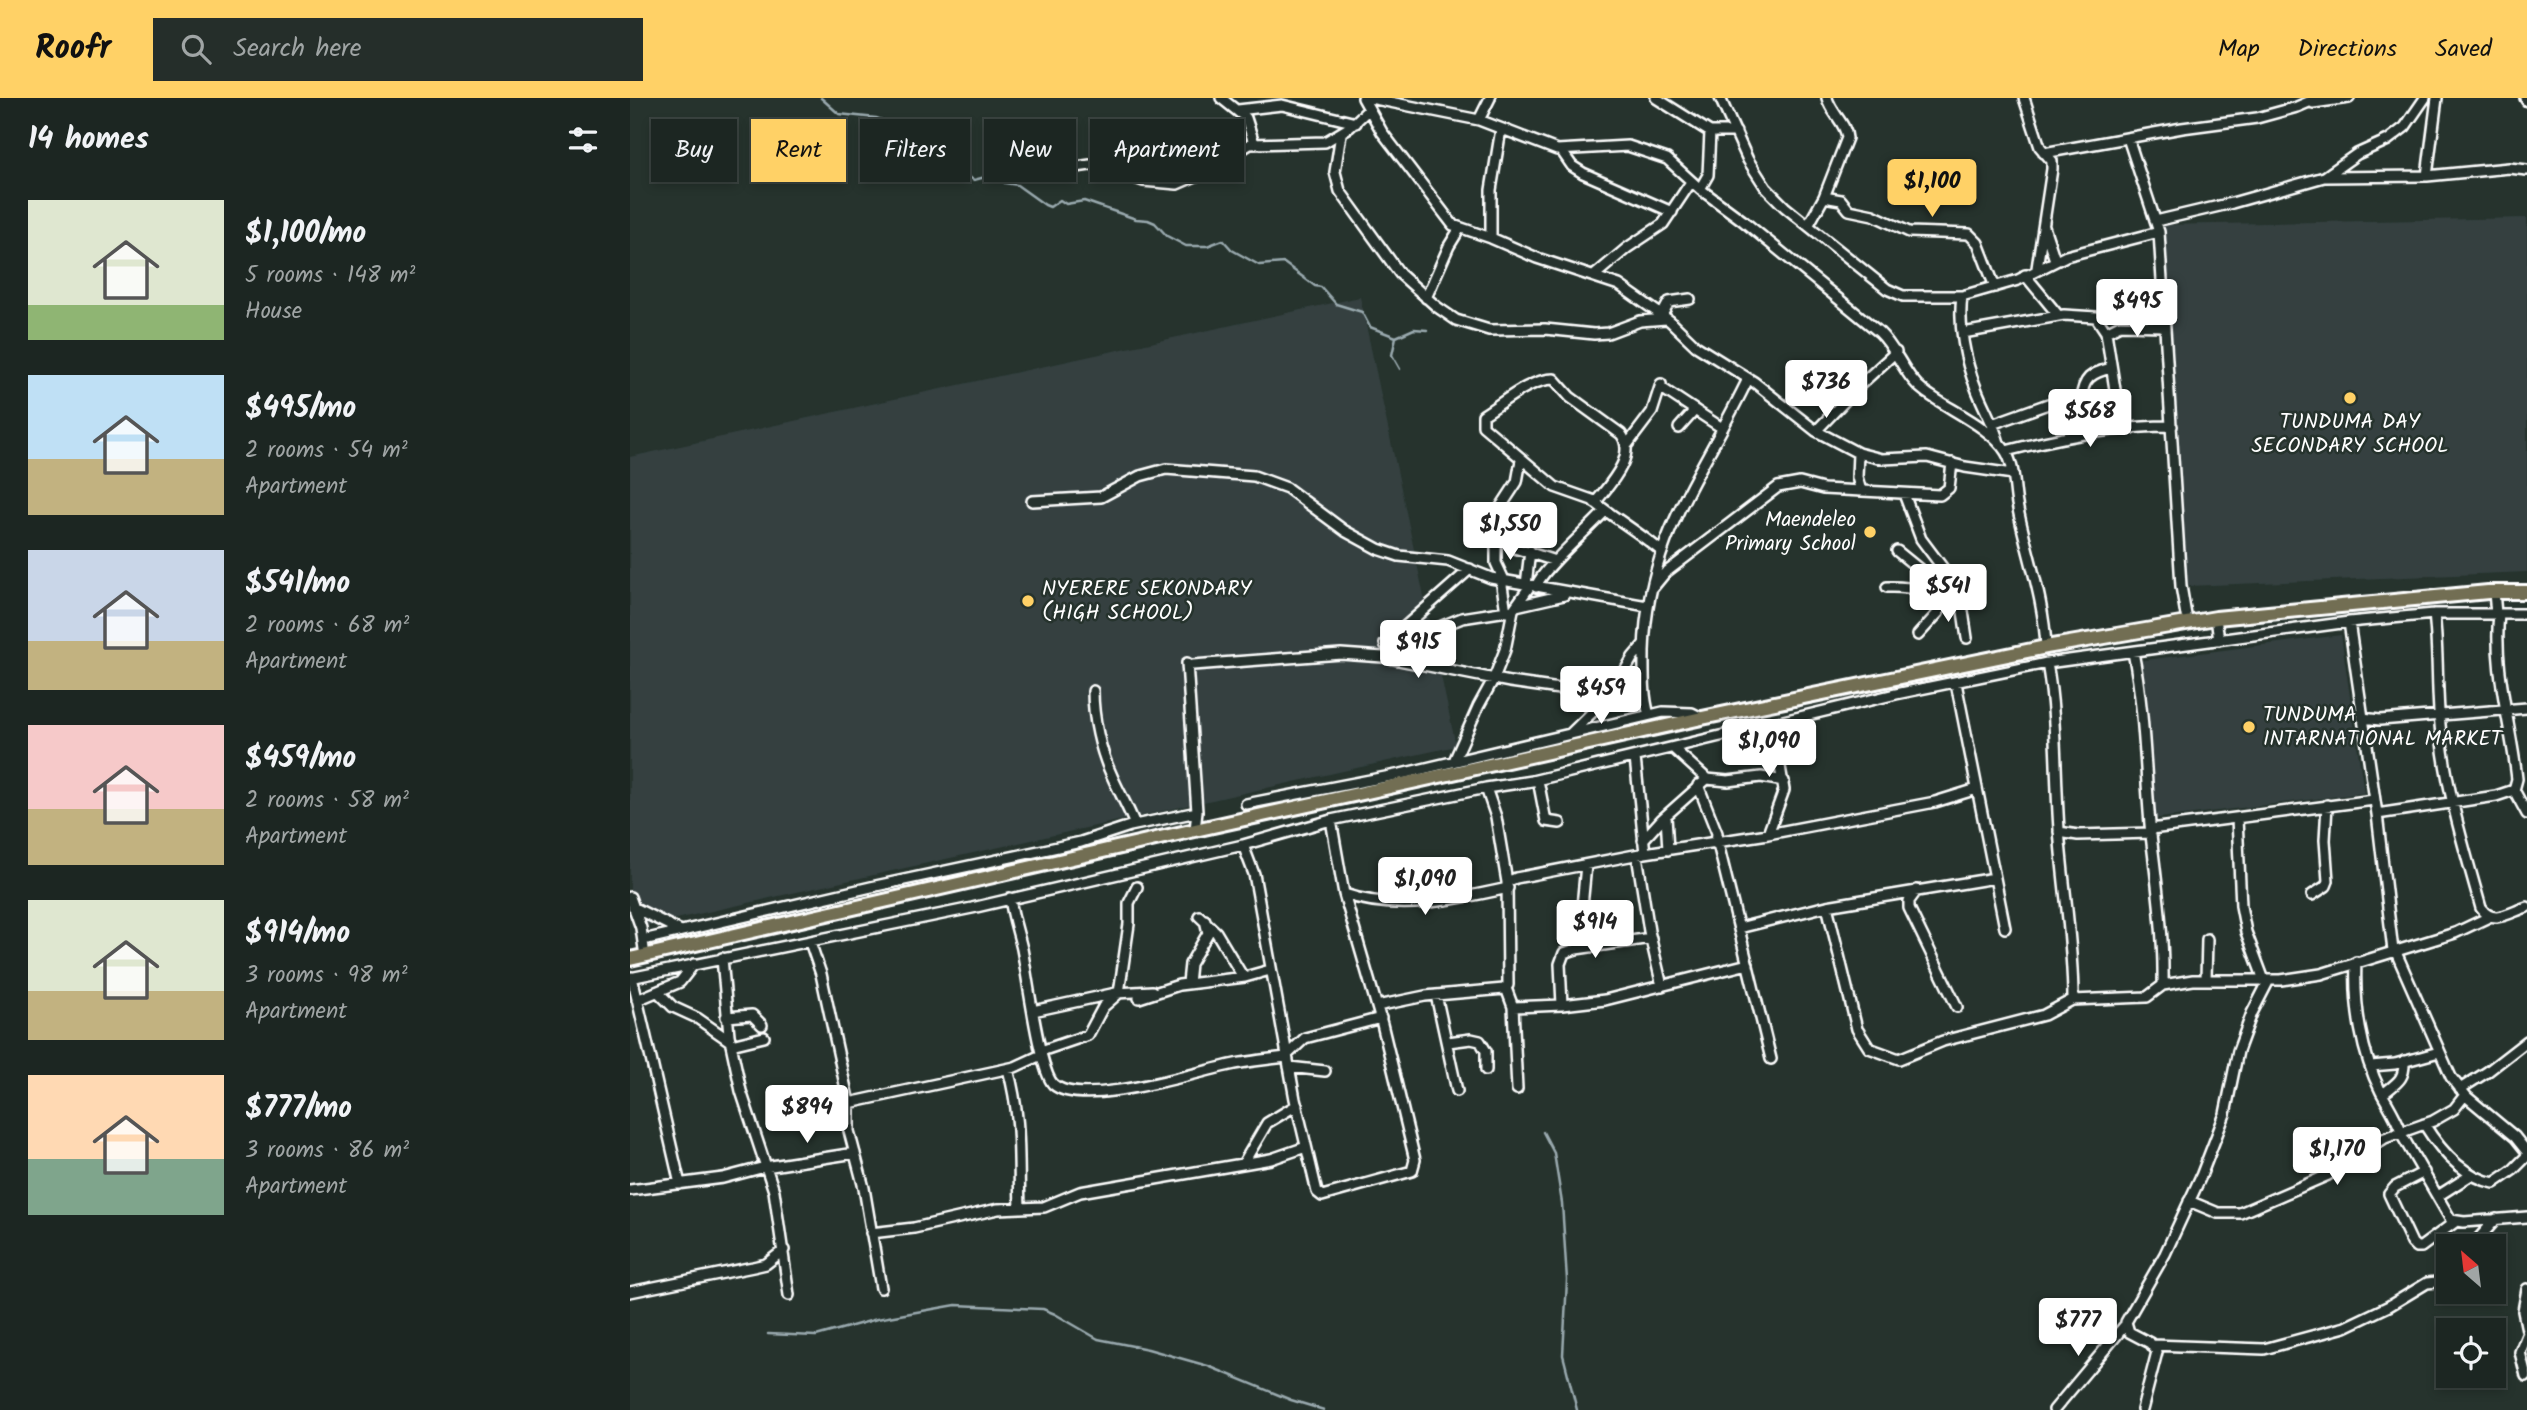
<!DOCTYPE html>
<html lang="en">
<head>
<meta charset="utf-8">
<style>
  :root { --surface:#1c2622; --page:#252e2a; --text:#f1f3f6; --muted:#a0a5a5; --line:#3a4340; --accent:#ffd166 }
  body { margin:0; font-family:Kalam,sans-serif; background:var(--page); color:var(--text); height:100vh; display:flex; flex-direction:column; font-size:26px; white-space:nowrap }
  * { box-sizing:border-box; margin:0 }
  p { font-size:23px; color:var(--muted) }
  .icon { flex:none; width:38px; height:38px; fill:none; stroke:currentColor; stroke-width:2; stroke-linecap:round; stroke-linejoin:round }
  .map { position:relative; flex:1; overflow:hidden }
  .side { display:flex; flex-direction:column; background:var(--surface); width:630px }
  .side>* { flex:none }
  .banner { position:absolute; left:21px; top:21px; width:665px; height:63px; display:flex; gap:14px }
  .needle { width:46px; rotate:332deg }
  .fabs { position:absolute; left:1806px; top:1136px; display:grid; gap:14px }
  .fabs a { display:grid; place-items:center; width:70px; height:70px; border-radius:0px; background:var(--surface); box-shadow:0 4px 10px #0003,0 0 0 2px var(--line); font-size:35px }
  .price { position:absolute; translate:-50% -60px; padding:0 16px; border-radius:7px; background:#fff; color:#222; font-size:23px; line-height:46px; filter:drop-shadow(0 2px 4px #0008) }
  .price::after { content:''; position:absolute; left:50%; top:42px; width:21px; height:16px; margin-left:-10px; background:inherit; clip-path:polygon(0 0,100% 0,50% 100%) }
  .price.active { background:var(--accent); color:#111 }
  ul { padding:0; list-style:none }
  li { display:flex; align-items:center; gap:21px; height:175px; padding:0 28px }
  li span { display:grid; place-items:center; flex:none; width:196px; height:140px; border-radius:0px; color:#555 }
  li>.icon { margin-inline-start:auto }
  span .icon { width:84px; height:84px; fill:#fffc; stroke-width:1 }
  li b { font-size:30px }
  h2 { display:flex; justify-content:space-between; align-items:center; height:84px; padding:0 28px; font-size:30px }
  .chip { padding:0 24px; border-radius:0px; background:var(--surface); box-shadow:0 4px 10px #0003,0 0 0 2px var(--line); font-size:24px; line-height:63px }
  .chip.active { background:var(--accent); color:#111 }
  header { display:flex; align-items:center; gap:42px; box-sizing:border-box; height:98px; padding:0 35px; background:var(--accent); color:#111 }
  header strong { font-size:33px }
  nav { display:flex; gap:38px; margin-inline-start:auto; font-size:24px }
  .search { width:490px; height:63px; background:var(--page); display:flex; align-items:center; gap:18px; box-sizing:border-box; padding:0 24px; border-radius:0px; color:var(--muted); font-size:26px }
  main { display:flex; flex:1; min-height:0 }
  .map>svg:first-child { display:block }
</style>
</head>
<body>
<header>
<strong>Roofr</strong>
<div class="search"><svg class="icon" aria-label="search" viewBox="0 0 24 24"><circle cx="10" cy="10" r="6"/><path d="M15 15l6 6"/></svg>Search here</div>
<nav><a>Map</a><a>Directions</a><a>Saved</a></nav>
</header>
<main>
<section class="side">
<h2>14 homes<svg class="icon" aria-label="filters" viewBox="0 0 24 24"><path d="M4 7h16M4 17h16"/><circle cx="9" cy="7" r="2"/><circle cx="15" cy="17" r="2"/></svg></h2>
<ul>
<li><span style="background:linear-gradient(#dfe7d0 75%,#8fb573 0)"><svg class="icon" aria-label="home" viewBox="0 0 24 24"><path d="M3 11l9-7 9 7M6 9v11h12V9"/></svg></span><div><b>$1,100/mo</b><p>5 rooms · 148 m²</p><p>House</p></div></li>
<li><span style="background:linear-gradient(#bfe0f5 60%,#c2b280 0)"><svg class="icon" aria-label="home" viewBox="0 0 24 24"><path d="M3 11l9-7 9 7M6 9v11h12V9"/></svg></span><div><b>$495/mo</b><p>2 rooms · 54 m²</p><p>Apartment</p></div></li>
<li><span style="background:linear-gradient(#c9d6e8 65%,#c2b280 0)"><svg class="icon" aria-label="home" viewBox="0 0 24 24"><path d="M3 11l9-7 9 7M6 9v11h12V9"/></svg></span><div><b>$541/mo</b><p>2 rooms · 68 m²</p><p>Apartment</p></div></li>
<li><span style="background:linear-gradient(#f6c9c9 60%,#c2b280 0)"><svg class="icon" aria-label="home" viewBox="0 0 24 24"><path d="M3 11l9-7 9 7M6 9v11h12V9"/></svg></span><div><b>$459/mo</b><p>2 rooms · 58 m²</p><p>Apartment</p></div></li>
<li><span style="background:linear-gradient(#dfe7d0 65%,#c2b280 0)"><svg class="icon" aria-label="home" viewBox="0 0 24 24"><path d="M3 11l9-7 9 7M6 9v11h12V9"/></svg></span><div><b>$914/mo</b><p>3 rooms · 98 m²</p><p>Apartment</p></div></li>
<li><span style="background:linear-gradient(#ffd9b3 60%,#7fa58c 0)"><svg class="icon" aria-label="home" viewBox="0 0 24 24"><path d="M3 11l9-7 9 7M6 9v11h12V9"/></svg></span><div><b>$777/mo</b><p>3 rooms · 86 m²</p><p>Apartment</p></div></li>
</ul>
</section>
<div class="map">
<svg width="1897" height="1312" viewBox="0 0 1897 1312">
  <rect width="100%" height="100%" fill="#26332d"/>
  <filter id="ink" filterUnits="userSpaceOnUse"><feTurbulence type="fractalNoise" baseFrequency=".0143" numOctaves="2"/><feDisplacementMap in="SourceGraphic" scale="14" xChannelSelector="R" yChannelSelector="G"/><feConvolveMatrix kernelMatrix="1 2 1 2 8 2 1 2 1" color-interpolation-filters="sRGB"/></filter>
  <g filter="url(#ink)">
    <path fill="#344141" d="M1897 120V474L1558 488 1530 127Z
      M730 199 826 648 5 830 0 810V359Z
      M1711 537 1734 695 1521 721 1508 563Z"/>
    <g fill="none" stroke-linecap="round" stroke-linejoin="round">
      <path stroke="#9aaaaf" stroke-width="2.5" d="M191 0 209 16 246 20 257 24 272 38 284 42 288 48V60L297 66 330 74 344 82 359 78 369 79 375 85 387 87 415 107 420 109 430 102 436 106 454 103 506 121 518 122 525 125 537 138 556 148H577L593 142 602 152 629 167 654 165 685 188 691 189 706 206 732 214 740 229 766 239
        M770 271 762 257 766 239 784 231 797 232
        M913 1034 924 1055 932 1105 937 1182 933 1257 947 1312
        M138 1236 186 1238 247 1221 326 1207 413 1211 425 1216 468 1241 518 1251 578 1268 661 1302 694 1312"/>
      <defs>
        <path id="minor" d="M591 0 616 20 624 45
          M733 0 752 34 823 127 861 140 907 160 989 187 1040 223 1066 248 1124 284 1186 333 1228 355 1252 361 1297 359 1335 369 1383 376
          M740 0 849 22 927 52 998 48 1037 61 1070 91 1112 122 1249 234C1267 251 1274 278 1294 293 1317 311 1360 328 1376 354 1385 369 1384 390 1387 406 1396 454 1414 500 1416 549
          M1026 0 1080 34H1106
          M1090 0 1118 62 1136 90 1155 109 1257 191 1273 198H1332L1388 182 1436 158 1529 134
          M1394 0 1410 49 1422 63V71L1407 170
          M1895 0 1897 3
          M1683 5 1719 0
          M608 12 652 7 726 25
          M849 22 860 0
          M711 36 705 74 710 93 770 176 807 209 826 222 859 232 915 231 964 236 978 235 1010 223 1036 221
          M1498 40 1529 134 1551 488 1557 523
          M367 51 426 72 467 66 513 83 547 86 577 73 620 46 695 44 720 29 739 11
          M931 52 942 68 953 75 1042 114
          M1414 55 1552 30 1627 20 1667 9 1688 0
          M1696 78 1727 56 1758 42 1775 29 1795 0
          M1797 78 1807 0
          M1070 91 1078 77 1080 34
          M1194 99 1211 102 1219 112 1243 117 1279 134 1339 136 1348 145 1365 189
          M1526 123 1602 105 1694 79 1797 78 1879 70 1897 72
          M1179 126 1194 99 1217 40C1216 25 1201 15 1197 0
          M1414 129 1425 162
          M861 140V92L871 31
          M965 177 997 150 1033 126 1061 84
          M1395 177 1428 217
          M1332 198C1328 227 1335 263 1346 290 1353 309 1364 326 1369 345
          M796 200 819 148 830 130
          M1032 217 1039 204 1060 201
          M1476 234 1490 227 1534 228
          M1333 235 1434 217 1466 219 1476 234 1491 330
          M1030 289 1092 330
          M1451 302C1453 280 1461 275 1481 270
          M1362 326 1418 306 1486 302
          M1049 330 1065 312
          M1186 333 1231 286 1266 254
          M997 347 1022 314 1031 286
          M1376 353C1430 339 1486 328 1542 328
          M1228 355 1227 379 1231 393
          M1274 396 1291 441 1318 477 1331 500 1337 540
          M402 403 471 399 510 378 536 371 624 378 657 390 715 433 748 451 769 458 818 463 861 480 1017 508
          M965 405C978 388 1008 358 991 336L940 299 924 281C900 281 874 304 853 317V328L925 389 962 402C984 420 1010 435 1031 453
          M866 424 876 442 885 450 925 463
          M1267 453 1294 475 1312 495
          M871 481 876 514
          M874 482 866 465V422L870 410 887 384 891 362
          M896 487 900 453
          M906 489C911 472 960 430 975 413
          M1257 489C1285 488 1306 495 1333 504
          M1021 492 1035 475 1148 389 1170 385 1193 391 1310 397 1319 390 1322 365
          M1864 494 1866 516
          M886 508 934 497
          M1804 516C1809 556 1806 596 1811 636 1817 695 1835 753 1851 810 1863 828 1880 814 1897 809
          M1586 520 1589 542
          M1719 524 1747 716 1763 853
          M1288 537 1308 515 1316 498
          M755 546 840 471
          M756 546 775 543 832 520 883 512
          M1503 554C1515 614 1515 675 1521 737 1527 787 1534 837 1533 887
          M557 565 567 714 565 732
          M1417 565C1427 620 1425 676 1429 731 1433 788 1443 844 1443 901
          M563 567 711 556 753 559 880 584 1015 603
          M1326 585 1375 830
          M463 593C463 619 470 653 482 678 489 694 498 709 505 727
          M981 597 1003 559 1014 546
          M1019 617C1013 596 1014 576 1014 553 1017 440 1072 377 1118 281
          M1732 620 1750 622 1897 610
          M940 636 980 597
          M1044 651 1077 681 1098 683 1131 679 1154 683
          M1005 660 1015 755
          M824 663 848 609 864 580 875 552 883 512 900 488
          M908 682 916 723 930 725
          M1068 687 1087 735 1086 746
          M1884 692 1897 716
          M616 706 771 676 1033 614 1062 615 1072 620
          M1747 716 1866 698 1884 692 1887 681C1881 626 1863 571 1869 516
          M1036 718 1038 752
          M1607 720 1611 808 1616 834 1634 882
          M1521 731 1744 702
          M1429 734 1448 737 1521 735
          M1138 736 1154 692 1143 627
          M1013 742 1032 721 1077 681
          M1088 746 1141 961
          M613 747 624 776 665 1001 687 1094 692 1098 782 1073 785 1062 752 926 714 796 701 722
          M1007 757 1019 833 1032 888
          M877 784 886 780 1015 755 1138 736 1305 704 1347 691
          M1287 792 1279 803V810L1327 909
          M714 796C767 814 825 802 878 790
          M1682 797 1696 788 1698 783 1695 742 1697 707
          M0 799 11 830 15 858
          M380 800C382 817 388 834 392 851 397 875 409 972 423 986 451 1012 569 973 605 966 622 963 640 961 657 959
          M1197 808 1227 931 1239 950 1269 961 1313 943 1414 917 1442 902 1517 899 1533 887 1563 882H1651L1691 876 1825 835 1859 819
          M3 809 51 833
          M569 818 586 834 613 879
          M1109 830 1197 808 1365 780
          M13 842 241 789 451 744 500 728 567 714
          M180 844 191 876 219 1005V1033L234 1090 251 1190
          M948 850 956 767
          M1765 852 1821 979 1837 999 1885 1039 1897 1054
          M92 860 99 937 111 993 144 1093 159 1197
          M1726 864C1724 907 1731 955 1751 994 1758 1007 1766 1019 1771 1033
          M2 879 50 1086
          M0 880 342 810 613 747 701 722 856 690 902 683 1266 596 1417 565 1719 524 1804 516H1897
          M1576 881 1577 841
          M558 885 560 866 578 835 575 822
          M876 890 883 909 887 991
          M28 894 43 909 67 920 100 943
          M806 897 827 993
          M509 900 549 887 615 879 640 872
          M7 902 50 884 64 866
          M932 907 930 866 934 855 946 851 1021 840
          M747 908 795 898 874 891 878 887 877 784 866 719 856 690
          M883 909 932 907 975 902 1118 866
          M403 913 486 895 522 893
          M96 919 122 917 132 927
          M818 944 841 941 850 943 856 953V972
          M101 947 134 939
          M411 953 458 937 473 909 489 895 499 826V805L507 789
          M657 957 675 940 751 920
          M1741 968 1765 966 1809 954
          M659 969 695 973
          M378 971C392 1022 388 1059 390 1110
          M1830 991 1857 974 1897 943
          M1753 996C1766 985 1775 982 1774 963
          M219 1005 385 969 411 957
          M1794 1026C1810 1052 1834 1079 1864 1085L1883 1072 1897 1058
          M1770 1034 1821 1122 1834 1124 1897 1119
          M614 1064 637 1025 667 1007
          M1794 1074 1765 1089 1759 1096 1782 1145 1786 1149H1791L1825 1124
          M0 1092 93 1080 135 1069 225 1055
          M1808 1098 1841 1077
          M1559 1103 1588 1115H1610L1698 1077 1755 1040 1803 1023 1824 1011 1835 997
          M241 1135 284 1130 368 1111 414 1109 450 1094 641 1061 676 1049
          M1842 1148 1866 1121
          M1897 1191 1893 1213 1897 1232
          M0 1194 123 1169 136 1166 154 1152
          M1523 1247 1634 1251 1715 1229 1759 1208 1797 1185 1807 1184 1818 1174
          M1896 1278 1890 1254 1897 1237
          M1424 1312 1496 1226
          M1512 1312 1527 1254 1520 1245 1499 1234 1496 1224 1535 1156 1571 1078 1595 1016 1608 953 1622 915 1639 882"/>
        <path id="highway" d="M0 861 565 732 1072 620 1416 549 1586 520 1858 494H1897"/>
      </defs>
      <use href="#minor" stroke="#fff" stroke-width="14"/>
      <use href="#highway" stroke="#fff" stroke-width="18"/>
      <use href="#minor" stroke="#26332d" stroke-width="9"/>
      <use href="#highway" stroke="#726e52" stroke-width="12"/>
    </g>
  </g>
  <g fill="#ffd166" stroke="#26332d" stroke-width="2.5">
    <circle cx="1720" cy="300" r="7"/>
    <circle cx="1240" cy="434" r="7"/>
    <circle cx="398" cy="503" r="7"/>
    <circle cx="1619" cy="629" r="7"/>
  </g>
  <g text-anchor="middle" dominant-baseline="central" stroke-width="5" stroke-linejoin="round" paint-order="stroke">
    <g font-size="21" fill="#fff" stroke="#26332d" text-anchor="start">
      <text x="1720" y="324" text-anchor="middle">TUNDUMA DAY<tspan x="1720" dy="24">SECONDARY SCHOOL</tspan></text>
      <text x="1226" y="422" text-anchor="end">Maendeleo<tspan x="1226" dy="24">Primary School</tspan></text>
      <text x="412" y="491">NYERERE SEKONDARY<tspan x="412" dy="24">(HIGH SCHOOL)</tspan></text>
      <text x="1633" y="617">TUNDUMA<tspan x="1633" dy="24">INTARNATIONAL MARKET</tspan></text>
    </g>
  </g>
</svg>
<div class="fabs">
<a><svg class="needle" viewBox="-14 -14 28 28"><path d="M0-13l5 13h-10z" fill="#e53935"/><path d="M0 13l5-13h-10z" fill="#a0a5a5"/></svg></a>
<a><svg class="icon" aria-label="locate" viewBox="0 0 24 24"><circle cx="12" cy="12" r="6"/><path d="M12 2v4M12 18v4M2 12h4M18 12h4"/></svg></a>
</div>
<b class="price active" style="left:1302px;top:121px">$1,100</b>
<b class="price" style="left:1507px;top:241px">$495</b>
<b class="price" style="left:1196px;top:322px">$736</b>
<b class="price" style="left:1460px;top:351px">$568</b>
<b class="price" style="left:880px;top:464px">$1,550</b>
<b class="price" style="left:1318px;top:526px">$541</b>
<b class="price" style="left:788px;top:582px">$915</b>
<b class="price" style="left:971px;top:628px">$459</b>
<b class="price" style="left:1139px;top:681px">$1,090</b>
<b class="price" style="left:795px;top:819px">$1,090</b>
<b class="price" style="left:965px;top:862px">$914</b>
<b class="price" style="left:177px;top:1047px">$894</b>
<b class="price" style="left:1707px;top:1089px">$1,170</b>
<b class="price" style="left:1448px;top:1260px">$777</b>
<div class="banner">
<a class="chip">Buy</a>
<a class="chip active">Rent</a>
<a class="chip">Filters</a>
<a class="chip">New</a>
<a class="chip">Apartment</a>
</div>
</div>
</main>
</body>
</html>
